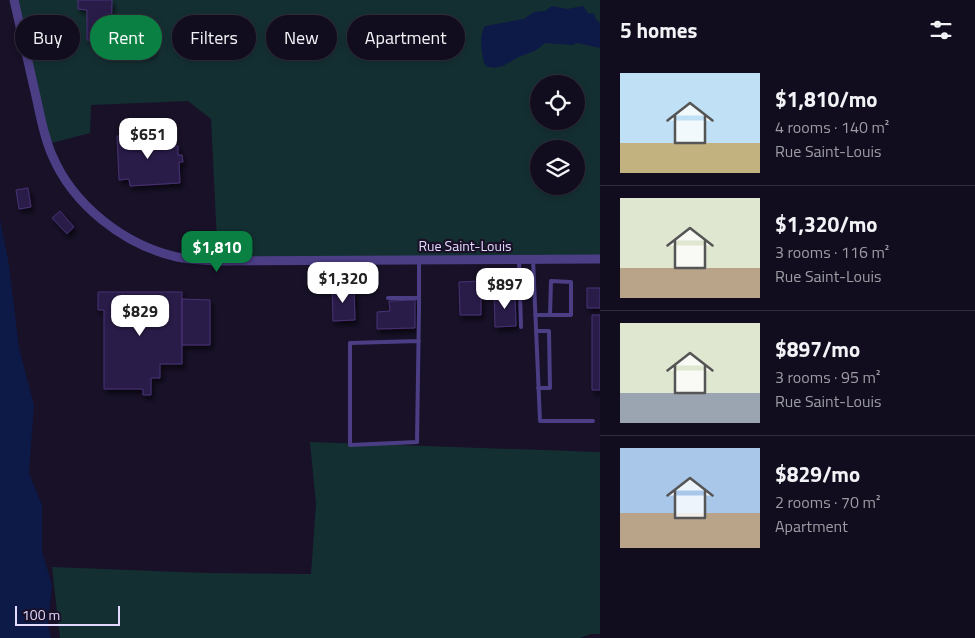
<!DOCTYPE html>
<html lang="en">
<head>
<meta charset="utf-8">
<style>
  :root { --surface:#120d1e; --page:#1f1b2b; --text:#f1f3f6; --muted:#9c9ca4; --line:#312d3c; --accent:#0b8043 }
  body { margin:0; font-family:"Titillium Web",sans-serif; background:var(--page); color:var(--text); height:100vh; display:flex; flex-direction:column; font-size:19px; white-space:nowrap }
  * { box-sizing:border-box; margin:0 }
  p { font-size:16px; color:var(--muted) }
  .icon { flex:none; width:28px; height:28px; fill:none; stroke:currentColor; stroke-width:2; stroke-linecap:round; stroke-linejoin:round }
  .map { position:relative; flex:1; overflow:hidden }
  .details { display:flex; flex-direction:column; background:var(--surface); width:375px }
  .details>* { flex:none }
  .banner { position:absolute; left:15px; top:15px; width:475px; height:45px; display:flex; gap:10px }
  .buttons { position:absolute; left:530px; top:75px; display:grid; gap:10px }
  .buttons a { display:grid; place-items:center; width:55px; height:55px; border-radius:50%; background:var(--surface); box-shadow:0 2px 8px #0003,0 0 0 1px var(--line); font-size:25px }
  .scale { position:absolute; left:15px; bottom:12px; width:105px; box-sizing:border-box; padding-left:5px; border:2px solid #e3dafe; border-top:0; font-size:14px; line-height:18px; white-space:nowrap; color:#e3dafe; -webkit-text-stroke:4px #181128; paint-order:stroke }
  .price { position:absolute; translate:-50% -42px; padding:0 11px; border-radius:10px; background:#fff; color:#222; font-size:16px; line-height:32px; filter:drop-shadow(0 1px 2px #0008) }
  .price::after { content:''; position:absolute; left:50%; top:30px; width:15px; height:11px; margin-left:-8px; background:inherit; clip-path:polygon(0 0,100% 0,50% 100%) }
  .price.active { background:var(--accent); color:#fff }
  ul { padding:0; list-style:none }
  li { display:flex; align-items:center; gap:15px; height:125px; padding:0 20px }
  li+li { border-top:1px solid var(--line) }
  li span { display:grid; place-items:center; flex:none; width:140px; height:100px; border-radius:0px; color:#555 }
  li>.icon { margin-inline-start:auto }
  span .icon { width:60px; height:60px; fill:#fffc; stroke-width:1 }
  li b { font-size:21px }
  h2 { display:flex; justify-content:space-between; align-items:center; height:60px; padding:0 20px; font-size:21px }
  .pill { padding:0 18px; border-radius:22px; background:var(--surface); box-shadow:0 2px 8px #0003,0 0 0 1px var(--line); font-size:18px; line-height:45px }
  .pill.active { background:var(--accent); color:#fff }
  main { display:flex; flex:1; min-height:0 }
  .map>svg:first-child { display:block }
</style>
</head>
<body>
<main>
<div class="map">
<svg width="600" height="638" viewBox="0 0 600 638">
  <defs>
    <filter id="shadow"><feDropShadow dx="2.5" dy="4" stdDeviation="2.5" flood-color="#0009"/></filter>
  </defs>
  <rect width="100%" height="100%" fill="#181128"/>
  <path fill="#142f32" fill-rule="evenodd" d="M14 0H600V259L218 261 211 119 188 101 91 105 90 133 48 144ZM539 84H576V121H539ZM539 149H576V186H539Z
    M310 442 600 452V634H591L580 638H60L52 567 207 573 311 574 316 504Z"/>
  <path fill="#0d1946" d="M552 6 567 9 583 6 588 13 595 14V18L600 23V48L577 43 572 45 545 43C536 51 534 51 524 55 510 59 503 72 486 66 481 59 479 33 485 26L524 19 534 12 545 11Z
    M0 219 9 265 19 348 34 405 29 473 42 505V551L52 585 48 625 51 638H0Z"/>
  <path fill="#2c1e49" stroke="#473174" filter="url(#shadow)" d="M78 0H112L111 41 87 40V10L78 9Z
    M113 29H124L123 42H153L152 54 110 55V43H113Z
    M165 133 166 146H178V155H182L183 162H179L180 183 130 186 129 179 119 180 117 136Z
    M28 188 31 207 19 209 16 190Z
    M60 211 74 227 67 234 52 218Z
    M481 281V315H460L459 282Z
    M332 287H354L355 320 333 321Z
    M587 288H600V308H587Z
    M98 292H182V364H160V378H151V395H143V389H104V310H98Z
    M494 293H515L516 326 495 327Z
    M182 299 210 300V345H182Z
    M415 300V328L377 329V312L390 311 389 301Z
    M592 315H600V390H592Z"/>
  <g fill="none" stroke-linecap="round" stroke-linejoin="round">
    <path stroke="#4b3e85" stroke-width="4" d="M519 259 521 327
      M533 259 540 421H593
      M495 284 519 283
      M388 298H419V262
      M535 315H571V282L551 281 550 315
      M536 331H549L550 388H538
      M419 341 350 343V445L417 442 419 308V298"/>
    <path stroke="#4b3e85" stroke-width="9" d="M14 0C21 31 28 62 35 92 40 113 43 135 52 155 73 205 124 245 177 257 191 260 204 260 218 261L600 259"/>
  </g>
  <g text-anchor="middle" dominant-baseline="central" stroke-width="4.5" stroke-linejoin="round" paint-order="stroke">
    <g font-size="14" fill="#e3dafe" stroke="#181128">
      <text x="465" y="245">Rue Saint-Louis</text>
    </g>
  </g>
</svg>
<div class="buttons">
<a><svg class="icon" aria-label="locate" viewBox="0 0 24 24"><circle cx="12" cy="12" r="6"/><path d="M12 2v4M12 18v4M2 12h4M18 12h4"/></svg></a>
<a><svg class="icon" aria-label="layers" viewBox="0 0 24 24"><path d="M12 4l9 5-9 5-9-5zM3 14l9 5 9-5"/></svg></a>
</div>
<div class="scale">100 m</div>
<b class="price" style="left:148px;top:160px">$651</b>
<b class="price active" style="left:217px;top:273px">$1,810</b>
<b class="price" style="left:343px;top:304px">$1,320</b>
<b class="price" style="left:505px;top:310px">$897</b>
<b class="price" style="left:140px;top:337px">$829</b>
<div class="banner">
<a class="pill">Buy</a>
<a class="pill active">Rent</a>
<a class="pill">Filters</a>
<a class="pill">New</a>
<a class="pill">Apartment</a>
</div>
</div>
<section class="details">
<h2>5 homes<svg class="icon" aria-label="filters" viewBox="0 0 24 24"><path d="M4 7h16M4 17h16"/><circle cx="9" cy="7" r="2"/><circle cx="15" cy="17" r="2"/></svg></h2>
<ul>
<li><span style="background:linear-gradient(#bfe0f5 70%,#c2b280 0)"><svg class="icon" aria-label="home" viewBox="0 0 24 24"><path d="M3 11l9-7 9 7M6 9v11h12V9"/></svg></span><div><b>$1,810/mo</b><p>4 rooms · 140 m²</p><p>Rue Saint-Louis</p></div></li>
<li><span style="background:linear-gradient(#dfe7d0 70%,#b9a48a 0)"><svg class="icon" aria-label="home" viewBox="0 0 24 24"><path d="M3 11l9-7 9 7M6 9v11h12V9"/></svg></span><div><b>$1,320/mo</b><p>3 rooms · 116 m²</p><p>Rue Saint-Louis</p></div></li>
<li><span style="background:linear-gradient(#dfe7d0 70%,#9aa5b1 0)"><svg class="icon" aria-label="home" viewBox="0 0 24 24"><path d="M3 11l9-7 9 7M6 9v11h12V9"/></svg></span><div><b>$897/mo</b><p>3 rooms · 95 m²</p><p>Rue Saint-Louis</p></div></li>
<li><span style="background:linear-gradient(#a9c7e8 65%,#b9a48a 0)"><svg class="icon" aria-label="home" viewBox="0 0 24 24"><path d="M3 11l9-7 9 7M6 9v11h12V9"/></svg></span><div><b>$829/mo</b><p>2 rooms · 70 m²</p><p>Apartment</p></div></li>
</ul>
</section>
</main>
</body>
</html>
